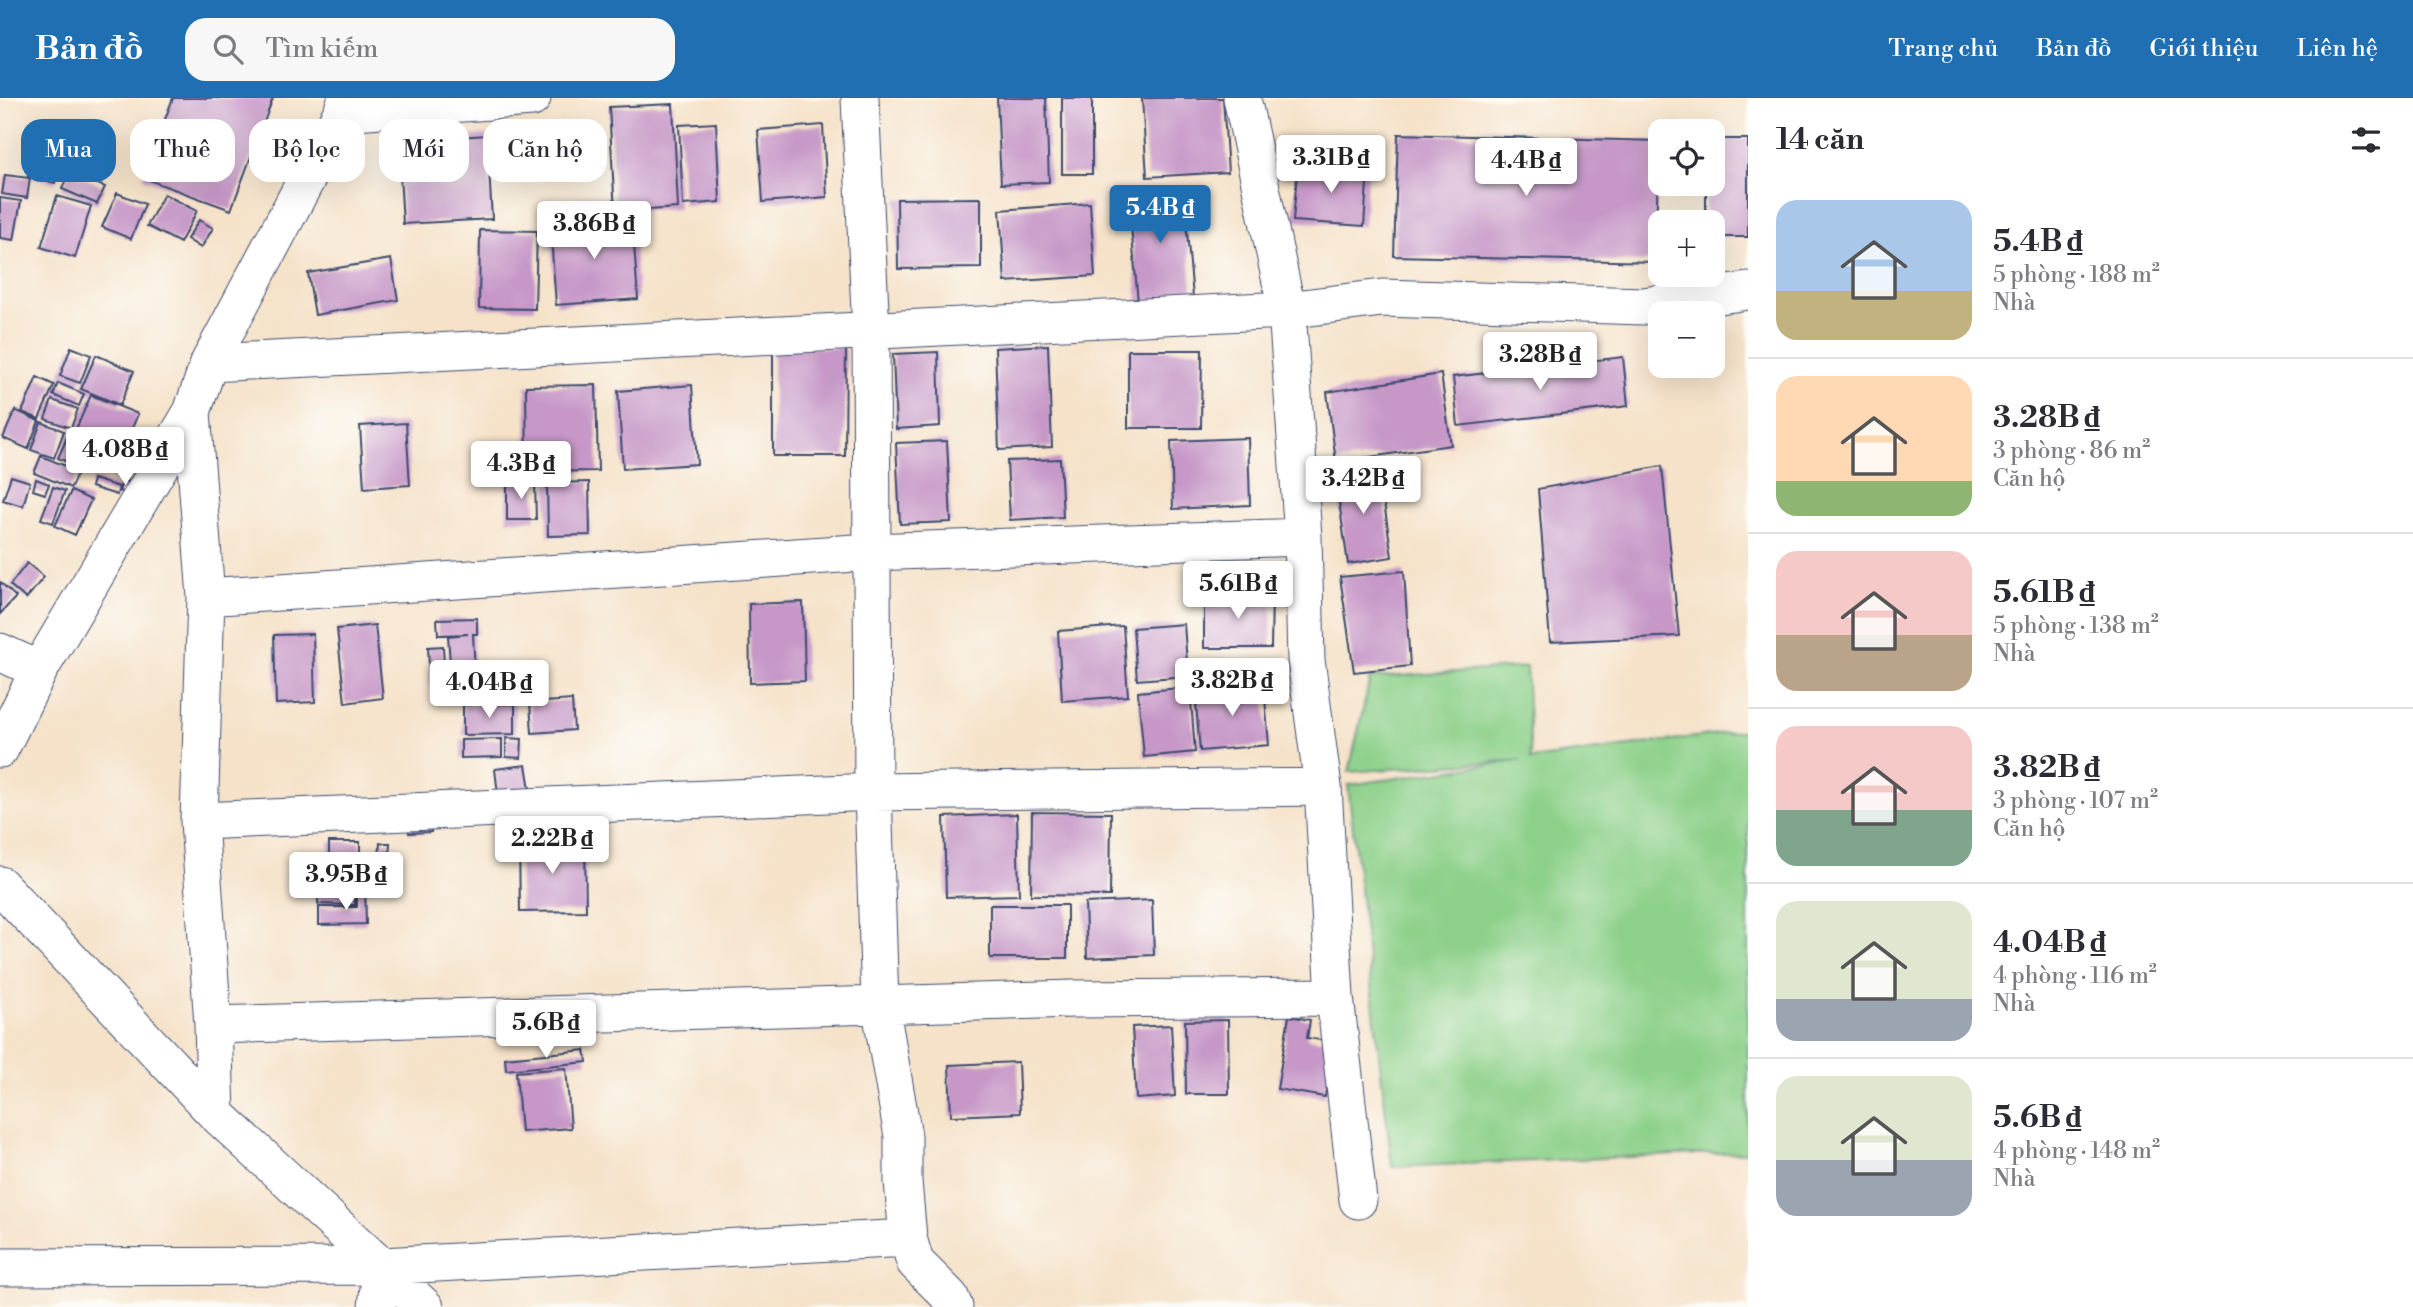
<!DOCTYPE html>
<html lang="vi">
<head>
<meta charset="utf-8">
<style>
  :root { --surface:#fff; --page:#f7f7f7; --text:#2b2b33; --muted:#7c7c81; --line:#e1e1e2; --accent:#1f6fb2 }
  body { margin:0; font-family:"Libre Bodoni",serif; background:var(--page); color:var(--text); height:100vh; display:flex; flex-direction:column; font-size:26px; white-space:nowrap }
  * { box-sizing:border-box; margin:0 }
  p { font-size:23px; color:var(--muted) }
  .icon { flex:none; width:38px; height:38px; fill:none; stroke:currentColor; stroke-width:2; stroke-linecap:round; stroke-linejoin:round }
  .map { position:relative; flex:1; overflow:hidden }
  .panel { display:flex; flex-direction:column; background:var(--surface); width:665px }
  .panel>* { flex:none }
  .guide { position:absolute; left:21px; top:21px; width:665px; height:63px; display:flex; gap:14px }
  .buttons { position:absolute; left:1648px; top:21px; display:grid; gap:14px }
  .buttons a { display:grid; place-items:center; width:77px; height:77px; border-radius:14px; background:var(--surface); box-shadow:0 7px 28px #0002; font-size:35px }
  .price { position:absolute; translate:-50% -60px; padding:0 16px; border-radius:7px; background:#fff; color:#222; font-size:23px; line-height:46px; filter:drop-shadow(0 2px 4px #0008) }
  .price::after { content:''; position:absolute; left:50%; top:42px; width:21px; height:16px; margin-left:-10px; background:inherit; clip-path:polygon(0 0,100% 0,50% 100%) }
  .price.active { background:var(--accent); color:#fff }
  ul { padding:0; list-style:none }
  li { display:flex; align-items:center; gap:21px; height:175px; padding:0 28px }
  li+li { border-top:2px solid var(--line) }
  li span { display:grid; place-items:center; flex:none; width:196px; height:140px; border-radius:21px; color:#555 }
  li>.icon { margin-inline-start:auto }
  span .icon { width:84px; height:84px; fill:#fffc; stroke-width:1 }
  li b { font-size:30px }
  h2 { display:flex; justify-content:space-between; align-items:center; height:84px; padding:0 28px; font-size:30px }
  .chip { padding:0 24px; border-radius:21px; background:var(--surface); box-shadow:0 7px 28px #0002; font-size:24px; line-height:63px }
  .chip.active { background:var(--accent); color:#fff }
  header { display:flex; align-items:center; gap:42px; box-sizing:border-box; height:98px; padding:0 35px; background:var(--accent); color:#fff }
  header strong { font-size:33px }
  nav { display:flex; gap:38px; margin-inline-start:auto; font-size:24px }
  .search { width:490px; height:63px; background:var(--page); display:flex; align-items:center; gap:18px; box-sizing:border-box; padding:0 24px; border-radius:21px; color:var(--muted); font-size:26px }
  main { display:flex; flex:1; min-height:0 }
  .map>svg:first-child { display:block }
</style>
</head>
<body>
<header>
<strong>Bản đồ</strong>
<div class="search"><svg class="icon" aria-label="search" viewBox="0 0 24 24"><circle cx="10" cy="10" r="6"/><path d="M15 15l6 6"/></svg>Tìm kiếm</div>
<nav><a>Trang chủ</a><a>Bản đồ</a><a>Giới thiệu</a><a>Liên hệ</a></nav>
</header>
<main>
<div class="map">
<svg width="1748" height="1209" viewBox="0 0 1748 1209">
  <rect width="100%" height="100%" fill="#fdfcf7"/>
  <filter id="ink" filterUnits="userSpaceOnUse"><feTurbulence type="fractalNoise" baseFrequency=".0143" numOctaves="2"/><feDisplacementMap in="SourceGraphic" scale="14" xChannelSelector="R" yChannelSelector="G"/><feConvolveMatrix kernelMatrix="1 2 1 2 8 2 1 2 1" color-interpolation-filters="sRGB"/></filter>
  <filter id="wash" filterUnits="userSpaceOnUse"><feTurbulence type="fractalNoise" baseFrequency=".00686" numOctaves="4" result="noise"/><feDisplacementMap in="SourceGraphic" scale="28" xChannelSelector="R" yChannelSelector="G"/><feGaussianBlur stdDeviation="1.57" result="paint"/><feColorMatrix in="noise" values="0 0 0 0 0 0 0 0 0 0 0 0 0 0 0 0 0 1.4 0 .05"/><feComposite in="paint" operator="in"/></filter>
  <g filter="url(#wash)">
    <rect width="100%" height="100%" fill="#f5e2c9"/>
    <path fill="#8cd089" stroke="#548074" stroke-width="2" d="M1526 569 1531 661 1748 632V1054L1392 1069 1348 687 1521 662 1349 674 1370 580Z"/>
    <g id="blocks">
      <path fill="#c697c7" d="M173 0H273L231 112 143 80Z
        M997 0H1046L1049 84 1001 86Z
        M1062 0H1092V76H1062Z
        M1142 0H1223L1228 74 1147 79Z
        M673 6 678 110 615 114 609 9Z
        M716 25 720 104 683 107 679 27Z
        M823 27 827 99 763 104 758 32Z
        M41 30 67 36 55 85 28 78Z
        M1398 36 1659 43 1655 164 1394 158Z
        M487 37 492 121 403 126 398 43Z
        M1713 41H1748V139H1713V124H1706V86H1713Z
        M1298 65 1368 70 1364 128 1293 123Z
        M69 74 105 89 97 106 62 91Z
        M5 77 30 80 27 100 2 96Z
        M1183 90 1193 199 1138 204 1128 95Z
        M117 95 145 106 131 141 102 129Z
        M164 96 197 113 180 145 147 128Z
        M57 98 91 108 75 160 41 149Z
        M0 100 21 103 14 142 0 140Z
        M981 100V170L898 171 897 101Z
        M1090 105 1095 178 1005 184 1000 112Z
        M632 119 638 201 556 207 550 125Z
        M199 122 213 130 201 150 187 141Z
        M480 132 537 133 535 211 479 210Z
        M391 161 398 202 315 217 308 175Z
        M1048 247 1052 349 999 352 995 250Z
        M71 249 91 257 80 285 60 278Z
        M773 250H846L845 358H773Z
        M1128 252H1202L1201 330H1128Z
        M938 254 940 328 896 331 893 256Z
        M96 257 134 273 120 307 81 291Z
        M1623 259 1628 308 1458 328 1453 279Z
        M1441 276 1451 347 1336 364 1327 294Z
        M37 279 54 287 39 321 22 314Z
        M58 285 84 296 79 308 53 297Z
        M596 287 598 373 527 374 526 288Z
        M692 287 697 366 623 371 618 293Z
        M91 297 138 316 123 352 76 331Z
        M52 302 78 311 71 330 45 321Z
        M15 312 39 323 28 351 3 340Z
        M41 324 64 333 54 360 31 352Z
        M406 325 410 387 364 390 360 328Z
        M69 335 96 347 85 372 58 360Z
        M1248 340 1250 407 1173 411 1171 343Z
        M947 343 951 424 900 426 896 345Z
        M41 358 78 373 71 390 34 375Z
        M1060 361 1063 419 1010 422 1007 363Z
        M1662 368 1679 538 1550 544 1538 391Z
        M1379 370 1392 459 1348 466 1335 376Z
        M11 378 30 384 23 408 3 402Z
        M36 381 49 386 45 396 33 392Z
        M93 381 119 389 117 397 91 389Z
        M123 382 131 385 128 396 119 393Z
        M535 383 536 422H507V384Z
        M589 384 590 437 548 438 547 385Z
        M53 389 65 393 53 425 41 421Z
        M71 393 91 402 75 437 55 428Z
        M27 465 44 479 26 501 10 487Z
        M1404 473 1410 568 1354 574 1340 479Z
        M0 484 16 499 0 516Z
        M1204 496H1272L1271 550H1204Z
        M803 504 805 583 750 585 749 506Z
        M477 520V536H473L475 575 451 577 448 538 468 536 438 537 437 521Z
        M1184 526 1188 578 1137 582 1133 530Z
        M375 527 383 600 345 605 337 531Z
        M1123 528 1128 598 1062 603 1058 533Z
        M313 536 315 604 276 606 274 537Z
        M443 548 445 587 430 588 428 549Z
        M475 578 476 594 454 596 453 580Z
        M1264 588 1269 647 1200 653 1195 594Z
        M1190 589 1195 654 1144 659 1138 594Z
        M572 602 574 632 532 635 530 605Z
        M515 606V636L463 637V607Z
        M506 640 522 641 521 660 506 659Z
        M502 641V659L461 660V642Z
        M526 667 530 691 498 696 495 671Z
        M1032 714 1111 715 1110 798 1031 797Z
        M1017 716 1019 797 946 799 944 719Z
        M430 717 431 734 409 735 408 718Z
        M585 742 586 813 520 814 519 743Z
        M329 744H360V764H329Z
        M380 745H390L389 763H379Z
        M319 770H355V807L318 806Z
        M357 786H365L366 826 319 827V809H357Z
        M1152 802 1154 857 1087 860 1085 805Z
        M990 807H1067V860H990Z
        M1289 918 1310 922 1307 940 1334 944 1325 999 1277 991Z
        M1228 922 1229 996H1186L1185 923Z
        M1171 927 1175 998 1136 1001 1132 929Z
        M585 952 587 964 506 972 505 960Z
        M1018 964 1020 1015 951 1018 949 967Z
        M566 970 571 1030 521 1034 516 974Z"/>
    </g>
  </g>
  <g filter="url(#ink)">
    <use href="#blocks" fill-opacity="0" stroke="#3c4a6e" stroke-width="2"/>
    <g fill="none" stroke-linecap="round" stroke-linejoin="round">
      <defs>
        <path id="minor" d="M860 0 871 234 873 694 880 906 903 1038V1083L908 1140 915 1164 950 1199 954 1209
          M1242 0 1287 212 1303 439 1306 562 1323 689 1335 899 1358 1102
          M342 14 532 0
          M209 265 1287 212 1382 200 1643 208 1748 193
          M192 314 206 499 199 723 213 927 216 1016
          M206 499 870 454 1303 439
          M0 554 39 572
          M0 651 39 572 192 314 209 265 342 14 347 0
          M199 723 873 694 1323 689
          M0 787 216 1016 425 1209
          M213 927 1073 901 1335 899
          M0 1169 381 1168 908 1140
          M377 1209 381 1168"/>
      </defs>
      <use href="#minor" stroke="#3c4a6e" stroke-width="39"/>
      <use href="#minor" stroke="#fff" stroke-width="37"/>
    </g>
  </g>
</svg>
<div class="buttons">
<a><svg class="icon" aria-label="locate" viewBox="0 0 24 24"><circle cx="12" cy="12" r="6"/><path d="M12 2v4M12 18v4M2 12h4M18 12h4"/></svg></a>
<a>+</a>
<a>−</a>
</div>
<b class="price" style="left:1331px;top:97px">3.31B ₫</b>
<b class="price" style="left:1526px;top:100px">4.4B ₫</b>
<b class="price active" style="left:1160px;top:147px">5.4B ₫</b>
<b class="price" style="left:594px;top:163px">3.86B ₫</b>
<b class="price" style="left:1540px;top:294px">3.28B ₫</b>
<b class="price" style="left:125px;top:389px">4.08B ₫</b>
<b class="price" style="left:521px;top:403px">4.3B ₫</b>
<b class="price" style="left:1363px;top:418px">3.42B ₫</b>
<b class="price" style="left:1238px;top:523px">5.61B ₫</b>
<b class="price" style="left:1232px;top:620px">3.82B ₫</b>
<b class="price" style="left:489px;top:622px">4.04B ₫</b>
<b class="price" style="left:552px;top:778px">2.22B ₫</b>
<b class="price" style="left:346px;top:814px">3.95B ₫</b>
<b class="price" style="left:546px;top:962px">5.6B ₫</b>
<div class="guide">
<a class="chip active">Mua</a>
<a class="chip">Thuê</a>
<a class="chip">Bộ lọc</a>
<a class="chip">Mới</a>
<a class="chip">Căn hộ</a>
</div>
</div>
<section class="panel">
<h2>14 căn<svg class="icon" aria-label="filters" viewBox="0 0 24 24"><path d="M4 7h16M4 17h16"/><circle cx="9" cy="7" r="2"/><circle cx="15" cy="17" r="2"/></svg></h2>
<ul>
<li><span style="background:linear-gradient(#a9c7e8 65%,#c2b280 0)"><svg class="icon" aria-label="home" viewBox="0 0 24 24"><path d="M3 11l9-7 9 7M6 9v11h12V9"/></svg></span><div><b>5.4B ₫</b><p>5 phòng · 188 m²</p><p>Nhà</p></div></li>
<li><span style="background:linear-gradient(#ffd9b3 75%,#8fb573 0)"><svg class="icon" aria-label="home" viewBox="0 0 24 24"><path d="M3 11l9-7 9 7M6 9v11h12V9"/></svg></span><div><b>3.28B ₫</b><p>3 phòng · 86 m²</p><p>Căn hộ</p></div></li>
<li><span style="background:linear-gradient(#f6c9c9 60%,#b9a48a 0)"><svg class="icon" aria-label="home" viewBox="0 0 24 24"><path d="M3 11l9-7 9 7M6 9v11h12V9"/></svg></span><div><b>5.61B ₫</b><p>5 phòng · 138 m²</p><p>Nhà</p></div></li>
<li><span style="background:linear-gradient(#f6c9c9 60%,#7fa58c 0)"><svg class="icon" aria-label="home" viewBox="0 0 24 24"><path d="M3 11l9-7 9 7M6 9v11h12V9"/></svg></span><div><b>3.82B ₫</b><p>3 phòng · 107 m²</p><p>Căn hộ</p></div></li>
<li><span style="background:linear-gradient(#dfe7d0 70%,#9aa5b1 0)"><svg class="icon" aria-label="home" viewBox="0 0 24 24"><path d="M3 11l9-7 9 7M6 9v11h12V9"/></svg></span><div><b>4.04B ₫</b><p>4 phòng · 116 m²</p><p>Nhà</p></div></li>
<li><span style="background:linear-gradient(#dfe7d0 60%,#9aa5b1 0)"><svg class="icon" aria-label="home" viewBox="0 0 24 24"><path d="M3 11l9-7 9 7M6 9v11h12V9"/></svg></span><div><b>5.6B ₫</b><p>4 phòng · 148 m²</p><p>Nhà</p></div></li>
</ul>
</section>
</main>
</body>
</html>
